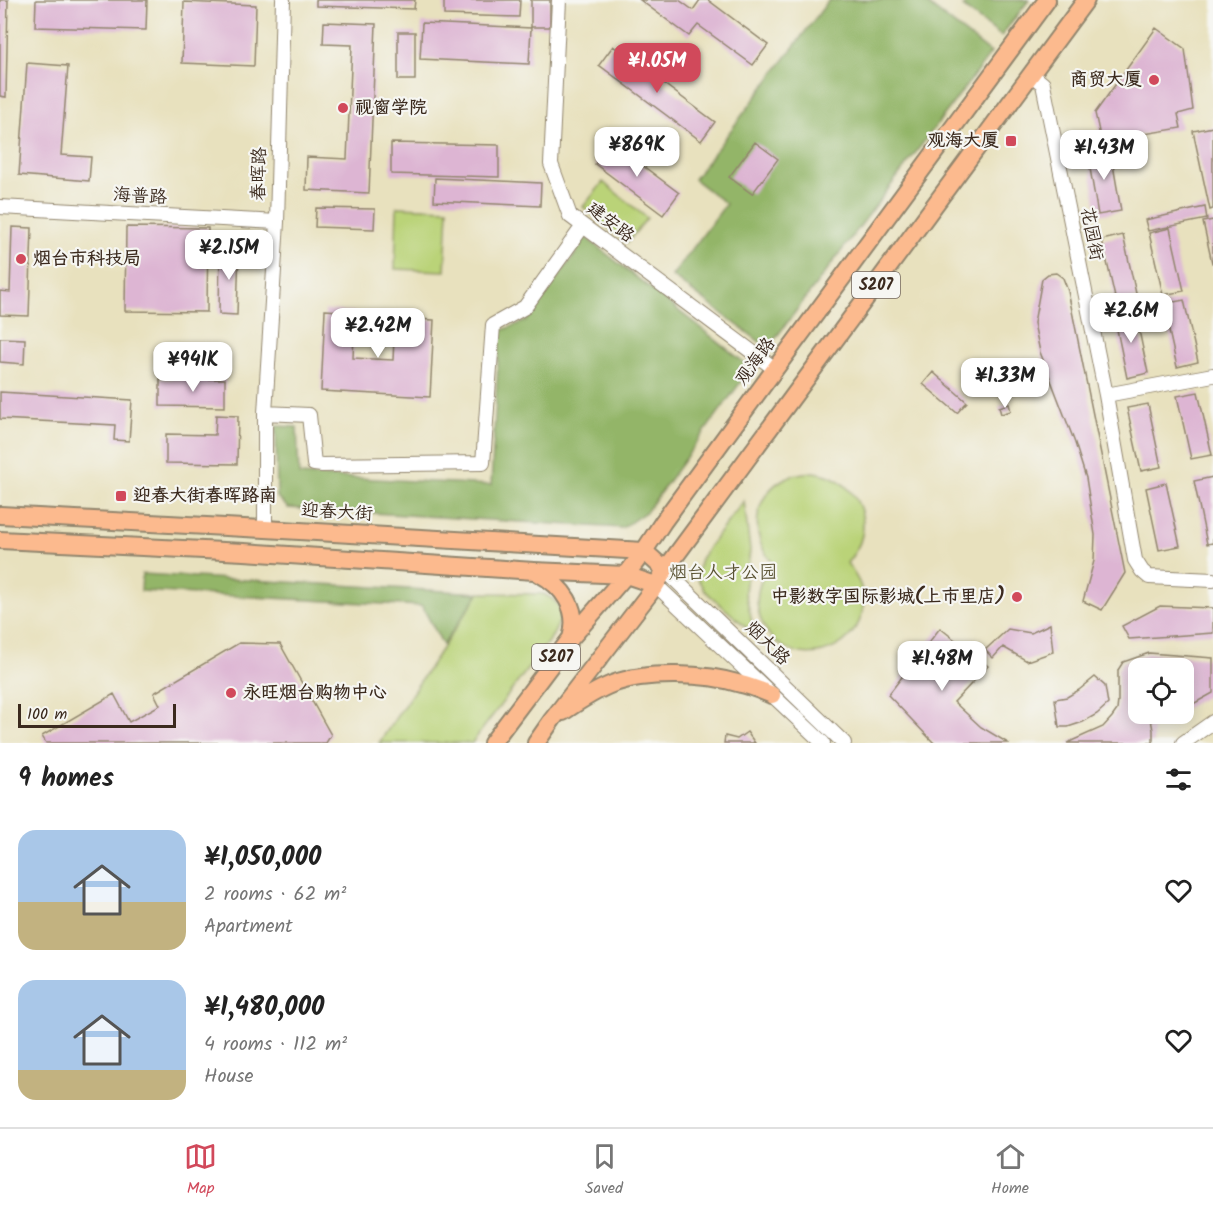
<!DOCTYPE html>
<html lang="en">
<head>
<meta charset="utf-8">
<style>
  :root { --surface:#fff; --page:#f2f2f2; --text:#222; --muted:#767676; --line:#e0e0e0; --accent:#d1495b }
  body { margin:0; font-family:Kalam,"LXGW WenKai TC",sans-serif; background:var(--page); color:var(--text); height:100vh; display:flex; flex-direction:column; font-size:22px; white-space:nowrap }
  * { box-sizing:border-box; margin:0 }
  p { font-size:20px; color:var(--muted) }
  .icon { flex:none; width:33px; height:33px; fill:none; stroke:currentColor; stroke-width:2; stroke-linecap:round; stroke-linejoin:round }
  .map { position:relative; height:743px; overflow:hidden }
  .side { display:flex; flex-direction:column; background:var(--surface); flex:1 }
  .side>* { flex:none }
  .fabs { position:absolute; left:1128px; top:658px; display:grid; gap:12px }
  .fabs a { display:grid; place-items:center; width:66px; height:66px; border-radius:12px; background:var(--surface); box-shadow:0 3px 15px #0003; font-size:30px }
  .scale { position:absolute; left:18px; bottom:15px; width:158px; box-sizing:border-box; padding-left:6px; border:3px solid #3b2a1e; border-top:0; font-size:16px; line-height:21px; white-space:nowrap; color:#3b2a1e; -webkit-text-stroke:4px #f6f6f2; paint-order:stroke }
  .price { position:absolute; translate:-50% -51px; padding:0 14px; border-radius:12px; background:#fff; color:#222; font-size:20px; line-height:39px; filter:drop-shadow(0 2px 3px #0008) }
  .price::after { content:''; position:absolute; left:50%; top:36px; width:18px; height:14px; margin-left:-9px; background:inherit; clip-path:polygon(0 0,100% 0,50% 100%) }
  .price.current { background:var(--accent); color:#fff }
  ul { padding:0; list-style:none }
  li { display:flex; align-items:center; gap:18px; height:150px; padding:0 18px }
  li span { display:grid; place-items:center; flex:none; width:168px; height:120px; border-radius:18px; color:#555 }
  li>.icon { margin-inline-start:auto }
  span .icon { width:72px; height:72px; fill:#fffc; stroke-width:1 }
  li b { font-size:26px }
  h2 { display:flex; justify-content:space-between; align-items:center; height:72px; padding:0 18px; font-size:26px }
  .tab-bar { display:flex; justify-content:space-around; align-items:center; height:84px; border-top:2px solid var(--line); background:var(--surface); font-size:16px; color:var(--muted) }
  .tab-bar a { display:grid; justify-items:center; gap:3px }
  .tab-bar .current { color:var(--accent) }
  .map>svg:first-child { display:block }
</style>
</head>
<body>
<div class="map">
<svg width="1213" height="743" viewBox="0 0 1213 743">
  <rect width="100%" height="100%" fill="#f6f6f2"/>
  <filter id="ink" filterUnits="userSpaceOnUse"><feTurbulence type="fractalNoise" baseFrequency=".0167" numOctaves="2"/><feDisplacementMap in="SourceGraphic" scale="12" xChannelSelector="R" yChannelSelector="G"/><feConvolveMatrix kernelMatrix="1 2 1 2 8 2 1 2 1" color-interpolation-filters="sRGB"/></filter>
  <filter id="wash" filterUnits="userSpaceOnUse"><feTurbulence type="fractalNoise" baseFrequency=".008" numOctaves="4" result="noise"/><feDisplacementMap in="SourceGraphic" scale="24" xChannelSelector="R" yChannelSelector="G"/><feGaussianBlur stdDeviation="1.35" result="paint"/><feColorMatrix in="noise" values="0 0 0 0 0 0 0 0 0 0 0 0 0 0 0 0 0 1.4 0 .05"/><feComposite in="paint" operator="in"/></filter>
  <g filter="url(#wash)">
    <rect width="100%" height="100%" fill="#e8e1be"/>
    <path fill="#bad378" stroke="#7a7e4b" stroke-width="1.5" d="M603 182 647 218 627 243 583 207Z
      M397 207 448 209 445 271 395 269Z
      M814 472C820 473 827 474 832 477 853 487 867 511 862 535 860 546 854 554 847 563 853 572 860 580 862 591 873 640 811 674 774 640 765 631 760 621 758 609 755 592 761 575 773 563 750 539 752 498 782 480 792 474 803 473 814 472Z
      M744 501 750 550 745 592 755 635 704 590 698 579V570L701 559 709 546Z
      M479 593 543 594C566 604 563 616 553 635L472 743H379Z"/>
    <path fill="#93b568" stroke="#677043" stroke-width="1.5" d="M829 0H922L991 53 768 348 672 276 726 204 694 179Z
      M968 0H1029L1001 36 963 7Z
      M584 236 751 368 647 511 622 528 288 508 277 497 276 426 297 427 299 475 491 485 500 331 526 321 576 253Z
      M142 574 479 593 443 645 422 606 141 591Z"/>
    <g id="blocks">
      <path fill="#ddb5d3" d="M0 0H8L6 97 0 96Z
        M36 0H147L146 30 35 27Z
        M316 0H415L414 9 316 6Z
        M444 0H520L519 17 444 15Z
        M531 0H550V27H531Z
        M640 0H679L693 10 700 0H708L768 45 753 65 698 25 689 36Z
        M184 2 256 5 254 66 182 63Z
        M324 22 376 24 369 193 306 190 307 157 347 159 352 45 323 44Z
        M422 23 531 28 529 64 420 59Z
        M1156 28 1185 49 1193 110 1178 114 1181 128 1101 141 1095 113Z
        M398 32H415V80H398Z
        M613 46 715 122 701 141 599 65Z
        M27 63 68 66 61 155 91 157 89 181 19 175Z
        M1213 127V209L1210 210 1193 131Z
        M611 142 679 193 663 215 595 164Z
        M755 142 778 159 752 194 729 177Z
        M391 143 499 145V177L391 174Z
        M1110 147 1121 211 1098 215 1087 151Z
        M435 178 541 183 540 206 434 201Z
        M1205 207 1207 219 1148 231 1145 220Z
        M316 208 375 209 374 229 315 227Z
        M1213 220V263H1212L1203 222Z
        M12 227 32 228 29 316 0 315V291L10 292Z
        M126 227 208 228 207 312 125 311Z
        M1170 228 1184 291 1163 295 1149 233Z
        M1123 235 1137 298 1116 302 1102 240Z
        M220 248 239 249 237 315 219 314Z
        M1056 273 1063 278 1068 291 1125 573 1102 610 1083 601 1094 561 1095 535 1086 478 1075 443 1040 352 1034 323 1042 279 1048 274Z
        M1184 300 1198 362 1177 367 1163 304Z
        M325 310 355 312 353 358 393 360 395 318 434 320 430 397 321 391Z
        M1135 311 1148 373 1127 378 1114 315Z
        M0 338 25 339 24 364 0 362Z
        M933 372 967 402 957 413 923 384Z
        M160 379H225V407L160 406Z
        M0 392 132 400 129 441 114 440 115 425 0 419Z
        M1198 392 1212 455 1191 459 1177 396Z
        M1009 404 1011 411 1001 414 999 407Z
        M1148 404 1161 467 1141 471 1127 408Z
        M216 415 238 416 237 464 166 463V434L215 435Z
        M1213 477V543L1207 544 1194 481Z
        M1166 483 1180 546 1159 550 1146 488Z
        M1160 606 1213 608V633L1129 639 1122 626Z
        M1050 624 1053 652 1027 661 1003 647 993 658 985 650 1008 629 1031 633Z
        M940 628 988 666 954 702 981 727 1008 743H934L888 695Z
        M239 643 280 644 331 735 326 743H46L42 736 114 694 129 722 160 705 154 693Z
        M1149 653 1213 658V693L1184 709V669H1138V714H1150L1153 730V743H1067L1103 727 1112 717 1117 710 1118 701V670L1123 662Z
        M1095 677 1105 686 1108 704 1097 714 1083 722 1068 727H1059L1055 699 1067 697 1079 690Z
        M747 732 755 743H724L725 736 737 739Z"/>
    </g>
  </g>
  <g filter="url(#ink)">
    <use href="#blocks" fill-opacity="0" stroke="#92866e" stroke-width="1.5"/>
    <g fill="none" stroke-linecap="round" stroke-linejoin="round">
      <defs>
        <path id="minor" d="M559 0 551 164 570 216 775 369
          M1032 75 1043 84 1106 395 1135 560 1142 571 1149 577 1213 580
          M0 207 277 222
          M1106 395 1213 375
          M265 413 309 415 314 464 322 465 483 463 493 325 525 307 583 226
          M265 529V413L277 222 283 0
          M665 570 844 743
          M656 585 823 743
          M1183 743 1213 722"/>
        <path id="major" d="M0 515 265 529 644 551 665 570
          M0 540 244 552 534 571 626 575 656 585
          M538 573C563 586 580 609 571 638
          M563 712C578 702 594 691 612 684 646 671 706 673 741 684 751 686 762 691 772 695
          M492 743 571 638 626 575 644 551 663 522 775 369 1047 0
          M536 743 552 720 656 585 665 570 1086 0"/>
      </defs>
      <use href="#minor" stroke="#92866e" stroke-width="16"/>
      <use href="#major" stroke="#92866e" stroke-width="20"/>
      <use href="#minor" stroke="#fff" stroke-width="14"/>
      <use href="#major" stroke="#fcba8e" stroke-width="16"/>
    </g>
  </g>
  <g fill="#d1495b" stroke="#f6f6f2" stroke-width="2">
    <circle cx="1154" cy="80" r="6"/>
    <circle cx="343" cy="108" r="6"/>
    <rect x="1005" y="135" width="12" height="12" rx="3"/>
    <circle cx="21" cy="259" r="6"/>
    <rect x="115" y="490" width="12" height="12" rx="3"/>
    <circle cx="1017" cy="597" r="6"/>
    <circle cx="231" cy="693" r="6"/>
  </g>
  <g text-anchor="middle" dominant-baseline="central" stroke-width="4.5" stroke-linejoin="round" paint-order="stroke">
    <g fill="#f6f6f2" stroke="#73675e" stroke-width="1.5">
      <rect x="852" y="272" width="48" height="26" rx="4.5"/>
      <rect x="532" y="644" width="48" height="26" rx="4.5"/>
    </g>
    <g font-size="16" font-weight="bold" fill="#3b2a1e">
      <text x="876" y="285">S207</text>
      <text x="556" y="657">S207</text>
    </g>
    <g font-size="18" font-weight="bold" fill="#3b2a1e" stroke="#f6f6f2" text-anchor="start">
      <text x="1142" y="80" text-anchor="end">商贸大厦</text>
      <text x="355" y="108">视窗学院</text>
      <text x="999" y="141" text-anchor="end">观海大厦</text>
      <text x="33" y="259">烟台市科技局</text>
      <text x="133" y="496">迎春大街春晖路南</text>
      <text x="1005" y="597" text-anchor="end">中影数字国际影城(上市里店)</text>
      <text x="243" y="693">永旺烟台购物中心</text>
    </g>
    <g font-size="18" fill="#3b2a1e" stroke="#f6f6f2">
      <text transform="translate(260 174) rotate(-89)">春晖路</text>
      <text transform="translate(140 197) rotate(3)">海普路</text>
      <text transform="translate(610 223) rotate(37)">建安路</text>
      <text transform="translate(1091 234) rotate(79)">花园街</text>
      <text transform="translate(756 362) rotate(-54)">观海路</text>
      <text transform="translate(337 513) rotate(3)">迎春大街</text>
      <text transform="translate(767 644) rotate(44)">烟大路</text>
    </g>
    <g font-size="18" fill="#5b5434" stroke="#f6f6f2">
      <text x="723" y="573">烟台人才公园</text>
    </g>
  </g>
</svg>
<div class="fabs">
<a><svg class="icon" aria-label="locate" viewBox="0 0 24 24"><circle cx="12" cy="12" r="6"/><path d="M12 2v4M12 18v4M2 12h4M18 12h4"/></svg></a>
</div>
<div class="scale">100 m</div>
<b class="price current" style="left:657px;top:94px">¥1.05M</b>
<b class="price" style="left:637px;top:178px">¥869K</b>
<b class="price" style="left:1104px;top:181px">¥1.43M</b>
<b class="price" style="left:229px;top:281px">¥2.15M</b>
<b class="price" style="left:1131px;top:344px">¥2.6M</b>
<b class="price" style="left:378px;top:359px">¥2.42M</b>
<b class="price" style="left:193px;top:393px">¥941K</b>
<b class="price" style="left:1005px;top:409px">¥1.33M</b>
<b class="price" style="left:942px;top:692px">¥1.48M</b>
</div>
<section class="side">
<h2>9 homes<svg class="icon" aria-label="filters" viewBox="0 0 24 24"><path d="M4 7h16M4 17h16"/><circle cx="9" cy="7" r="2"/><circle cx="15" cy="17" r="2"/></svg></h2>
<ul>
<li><span style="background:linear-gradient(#a9c7e8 60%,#c2b280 0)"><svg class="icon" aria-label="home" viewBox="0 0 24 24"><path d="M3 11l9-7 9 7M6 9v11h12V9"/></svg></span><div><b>¥1,050,000</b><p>2 rooms · 62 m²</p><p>Apartment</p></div><svg class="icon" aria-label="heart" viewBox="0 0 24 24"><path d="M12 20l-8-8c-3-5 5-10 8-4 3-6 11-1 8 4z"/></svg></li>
<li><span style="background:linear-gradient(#a9c7e8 75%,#c2b280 0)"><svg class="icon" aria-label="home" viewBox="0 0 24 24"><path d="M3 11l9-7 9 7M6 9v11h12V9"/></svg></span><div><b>¥1,480,000</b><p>4 rooms · 112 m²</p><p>House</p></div><svg class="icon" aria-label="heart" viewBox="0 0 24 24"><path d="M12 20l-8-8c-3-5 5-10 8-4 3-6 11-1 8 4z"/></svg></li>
</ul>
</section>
<nav class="tab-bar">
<a class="current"><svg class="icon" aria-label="map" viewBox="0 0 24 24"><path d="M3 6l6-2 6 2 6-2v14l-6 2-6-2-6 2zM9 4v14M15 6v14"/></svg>Map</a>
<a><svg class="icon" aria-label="saved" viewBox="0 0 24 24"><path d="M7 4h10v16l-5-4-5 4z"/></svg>Saved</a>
<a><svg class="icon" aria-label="home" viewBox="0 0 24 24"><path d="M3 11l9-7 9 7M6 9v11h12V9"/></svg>Home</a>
</nav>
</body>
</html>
